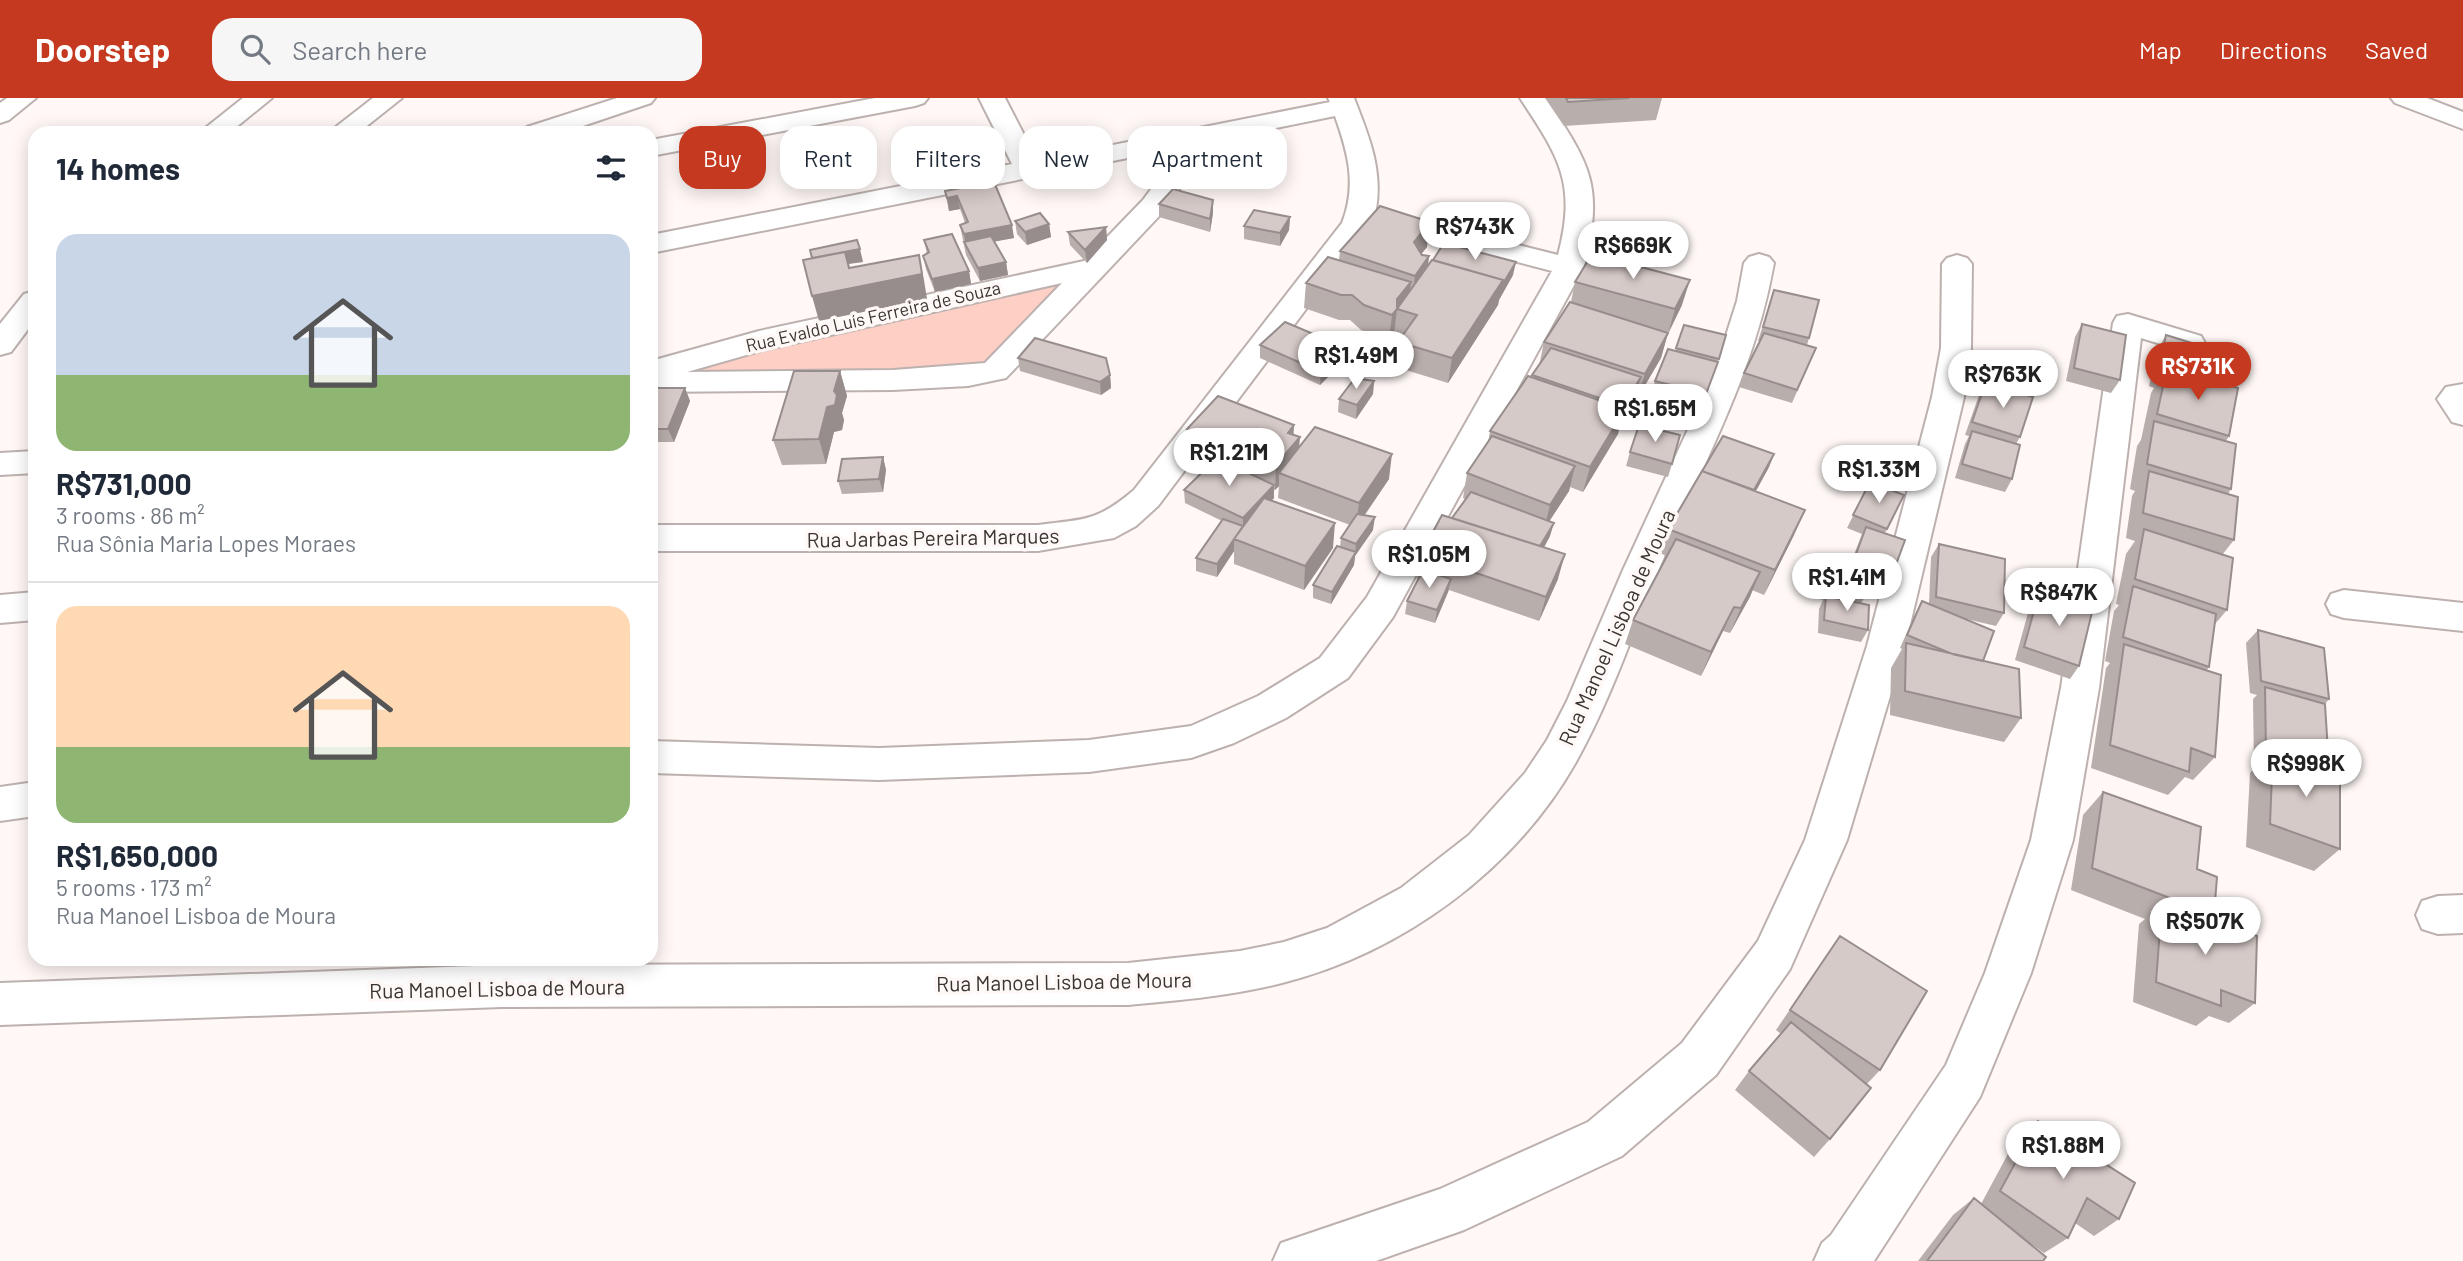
<!DOCTYPE html>
<html lang="en">
<head>
<meta charset="utf-8">
<style>
  :root { --surface:#fff; --page:#f6f6f7; --text:#1f2937; --muted:#747a83; --line:#e0e1e3; --accent:#c4391f }
  body { margin:0; font-family:Barlow,sans-serif; background:var(--page); color:var(--text); height:100vh; display:flex; flex-direction:column; font-size:26px; white-space:nowrap }
  * { box-sizing:border-box; margin:0 }
  p { font-size:23px; color:var(--muted) }
  .icon { flex:none; width:38px; height:38px; fill:none; stroke:currentColor; stroke-width:2; stroke-linecap:round; stroke-linejoin:round }
  .map { position:relative; flex:1; overflow:hidden }
  .panel { position:absolute; left:28px; top:28px; width:630px; height:840px; display:flex; flex-direction:column; background:var(--surface); border-radius:21px; box-shadow:0 4px 18px #0003 }
  .panel>* { flex:none }
  .guide { position:absolute; left:679px; top:28px; width:665px; height:63px; display:flex; gap:14px }
  .price { position:absolute; translate:-50% -60px; padding:0 16px; border-radius:24px; background:#fff; color:#222; font-size:23px; line-height:46px; filter:drop-shadow(0 2px 4px #0008) }
  .price::after { content:''; position:absolute; left:50%; top:42px; width:21px; height:16px; margin-left:-10px; background:inherit; clip-path:polygon(0 0,100% 0,50% 100%) }
  .price.active { background:var(--accent); color:#fff }
  ul { padding:0; list-style:none }
  li { display:grid; align-content:center; gap:14px; height:371px; padding:0 28px }
  li+li { border-top:2px solid var(--line) }
  li span { display:grid; place-items:center; height:217px; border-radius:21px; color:#555 }
  li>.icon { margin-inline-start:auto }
  span .icon { width:126px; height:126px; fill:#fffc; stroke-width:1 }
  li b { font-size:30px }
  h2 { display:flex; justify-content:space-between; align-items:center; height:84px; padding:0 28px; font-size:30px }
  .tag { padding:0 24px; border-radius:21px; background:var(--surface); box-shadow:0 4px 18px #0003; font-size:24px; line-height:63px }
  .tag.active { background:var(--accent); color:#fff }
  header { display:flex; align-items:center; gap:42px; box-sizing:border-box; height:98px; padding:0 35px; background:var(--accent); color:#fff }
  header strong { font-size:33px }
  nav { display:flex; gap:38px; margin-inline-start:auto; font-size:24px }
  .search { width:490px; height:63px; background:var(--page); display:flex; align-items:center; gap:18px; box-sizing:border-box; padding:0 24px; border-radius:21px; color:var(--muted); font-size:26px }
  .map>svg:first-child { display:block }
</style>
</head>
<body>
<header>
<strong>Doorstep</strong>
<div class="search"><svg class="icon" aria-label="search" viewBox="0 0 24 24"><circle cx="10" cy="10" r="6"/><path d="M15 15l6 6"/></svg>Search here</div>
<nav><a>Map</a><a>Directions</a><a>Saved</a></nav>
</header>
<div class="map">
<svg width="2463" height="1163" viewBox="0 0 2463 1163">
  <rect width="100%" height="100%" fill="#fff8f6"/>
  <path fill="#fdcfc5" d="M1093 167 998 275 651 288V267Z"/>
  <g fill="none" stroke-linecap="round" stroke-linejoin="round">
    <defs>
      <path id="minor" d="M7 0H36L9 22 0 25V5Z
        M243 0H272L229 35H199Z
        M373 0H402L358 35H328Z
        M617 0H655L651 5 562 35H523L527 29Z
        M875 0H928L924 5 915 8 651 58V42Z
        M979 0H1005L1037 62 1330 4 1328 0H1354C1368 36 1383 71 1376 111L1558 157C1577 85 1559 59 1520 0H1546C1591 68 1604 87 1584 169L1393 519 1348 580 1286 620 1234 645 1191 660 1089 674 879 682 651 675V643L879 650 1089 642 1191 628 1258 598 1320 560 1367 499 1552 173 1370 126 1158 408 1136 428 1114 440 1038 453H651V427H1038C1085 421 1096 424 1134 392L1342 125C1357 87 1348 55 1335 18L1207 44 1195 68 1163 114 1006 280 968 288 893 292 651 294V263L759 233 1084 163 1143 102 1169 67 1178 50 651 155V137L1012 66ZM1062 185 985 265 893 272 687 274 764 252Z
        M2391 0H2427L2463 14V31L2395 5Z
        M1759 156 1769 159 1774 165C1755 272 1709 353 1667 452 1637 522 1614 596 1576 664 1515 772 1402 855 1282 885 1232 898 1180 902 1128 907L502 909 0 927V885L502 867 1128 865 1240 853 1284 844 1327 830 1401 790 1469 737 1525 675 1547 642 1567 603 1623 472 1714 275 1737 203 1744 165 1749 159Z
        M1957 157 1967 160 1972 166 1971 250 1964 299 1905 548 1847 742 1790 871 1716 977 1622 1058 1464 1132 1376 1163H1273L1281 1145 1440 1091 1588 1024 1682 945 1758 843 1805 742 1867 548 1932 299 1941 250 1942 166 1947 160Z
        M35 193V222L11 254 0 257V226L24 196Z
        M2128 216 2201 238 2205 245 2201 252 2190 255 2141 240 2099 590 2073 742 2031 875 1980 999 1874 1163H1814L1822 1145 1831 1137 1946 967 1985 875 2031 742 2061 590 2113 225 2117 218Z
        M2463 286V327L2452 324 2437 301 2446 289Z
        M35 353V375L0 377V355Z
        M2344 492 2463 505V533L2344 520 2331 516 2326 506 2331 496Z
        M35 494V522L0 525V497Z
        M35 684V718L0 723V689Z
        M2463 797V835L2438 836 2422 831 2416 817 2422 803 2438 798Z"/>
    </defs>
    <use href="#minor" stroke="#bcb1ae" stroke-width="4"/>
    <use href="#minor" fill="#fff" fill-rule="evenodd"/>
  </g>
  <path fill="#b8aeac" d="M1545 0H1662L1656 22 1564 28Z
    M994 84 1014 140 994 143 1006 164 1008 177 980 183 966 157 960 127 965 125 960 111 949 113 945 93Z
    M1159 106 1213 115 1210 134 1159 119Z
    M1290 119 1289 132 1280 148 1244 141V128Z
    M1015 123 1049 126 1051 139 1027 147 1017 136Z
    M1106 129 1107 142 1087 165 1070 147 1068 134Z
    M924 142 969 173 971 186 935 194 926 171 923 158 927 156Z
    M1427 149 1421 156 1429 158 1428 167 1513 177 1499 202 1498 207 1448 285 1396 269 1398 244 1402 238 1394 236 1389 242 1361 232 1350 222H1339L1304 210 1306 185 1339 162 1340 153Z
    M1575 184 1682 207 1668 235 1661 260 1637 301H1634L1620 326 1618 336 1583 394 1570 389 1569 393 1549 424 1550 438 1544 450 1558 481 1539 523 1449 492 1435 525 1405 516 1407 503 1418 481H1417L1421 456 1452 420 1465 401 1463 400 1467 375 1488 345 1490 333 1532 280 1539 268 1544 244 1571 204Z
    M1774 192 1809 240 1807 247 1816 250 1792 305 1739 289 1744 275 1760 243H1758Z
    M2082 226 2120 282 2111 295 2066 283 2075 239Z
    M1684 227 1719 261 1702 309 1651 296 1655 283 1675 253Z
    M2166 237 2214 283 2229 338 2226 343 2231 391 2228 396 2234 442 2222 457 2227 512 2215 526 2209 569 2206 573 2215 659 2193 682 2185 679 2168 697 2091 670 2106 570 2110 565 2105 563 2114 513 2119 507 2116 506 2126 456 2135 443 2126 440 2132 398 2135 393 2130 391 2137 348 2141 342 2151 295 2154 290 2149 288 2158 251Z
    M1323 240 1322 247 1332 251V275L1320 287 1260 260V247Z
    M1018 260 1110 277 1111 290 1101 297 1020 273Z
    M840 273 847 298 842 315 844 322 842 332 834 334 826 366 782 367 773 342Z
    M1374 283 1373 296 1356 321 1338 314 1339 301Z
    M1986 284 2020 339 2016 346 2012 381 2005 394 1955 380 1965 346 1969 338 1965 337 1979 297Z
    M651 290H685L690 303 674 344H651Z
    M1187 331 1294 337 1299 349 1389 381 1365 417 1373 432 1355 458 1354 467 1331 506 1313 500V487L1340 449 1341 440 1350 427 1278 400 1279 388 1275 392H1274V400L1272 402 1333 450 1304 492 1234 466V453L1217 479 1196 473V460L1222 423 1185 405 1184 392 1211 366 1188 356Z
    M1630 354 1672 366 1668 379 1626 368Z
    M1774 356 1769 369 1756 393 1794 437 1764 497 1752 492 1730 535 1723 533 1701 578 1625 546 1633 522 1666 458 1660 455 1668 431Z
    M883 359 886 372 883 394 842 396 838 383Z
    M1870 384 1904 397 1885 435 1894 472 1887 485 1868 479 1865 499 1861 505 1868 532 1861 544 1818 535 1819 511 1823 502 1817 500 1822 475 1828 462 1850 467 1862 436 1847 430Z
    M1939 446 2004 515 1996 528 1962 520 1983 563 2021 620 2004 644 1890 617 1891 570 1902 551 1900 550 1915 516 1922 503 1929 506 1931 459Z
    M2040 491 2079 568 2070 581 2015 562 2031 504Z
    M2258 532 2329 601 2325 606 2329 670 2340 751 2314 773 2246 749 2250 675 2256 668H2254L2253 601 2257 597 2250 595 2246 545Z
    M2103 694 2197 771 2214 817 2209 821 2255 905 2229 925 2209 918 2196 928 2133 904 2139 826 2145 821 2071 792 2083 717Z
    M1840 838 1880 972 1867 986 1830 1041 1814 1059 1735 992 1749 973 1781 936 1776 932Z
    M2038 1023 2119 1121 2094 1138 2075 1125 2068 1140 2044 1155 2030 1145 2043 1163H1918L1953 1117 1974 1100 1981 1106 2016 1041Z"/>
  <path fill="#968d8c" d="M957 98 960 111 949 113 947 100Z
    M1213 102V115L1210 134V121Z
    M1290 119 1289 132 1280 148V135Z
    M1430 124 1427 149 1411 169 1414 144Z
    M1049 126 1051 139 1027 147 1025 134Z
    M1012 127 1014 140 966 149 964 136Z
    M1106 129 1107 142 1087 165 1085 152Z
    M860 151 863 164 849 166 854 190 919 157 924 182 927 201 819 223 812 198 844 154Z
    M1429 158 1426 183 1412 202 1415 178Z
    M1006 164 1008 177 980 183 978 170Z
    M1516 164 1513 177 1499 202 1498 207 1448 285 1452 260 1503 182Z
    M969 173 971 186 935 194 932 181Z
    M1690 182 1682 207 1668 236V235L1661 260 1637 301 1645 276 1668 236 1675 211Z
    M1411 184 1408 209 1397 211 1394 236 1389 242 1392 217 1397 201Z
    M1332 251V275L1320 287 1321 274 1325 258Z
    M840 273 847 298 842 315 844 322 842 332 834 334 826 366 819 341 827 309 834 293Z
    M1110 277 1111 290 1101 297 1100 284Z
    M1641 279 1633 304 1620 326 1618 336 1583 394 1590 369 1621 318 1623 308Z
    M1374 283 1373 296 1356 321 1357 307Z
    M685 290 690 303 674 344 668 331Z
    M1294 327 1293 347 1300 339 1298 364 1279 375V388L1275 392 1276 367 1288 335Z
    M1392 356 1389 381 1356 429 1359 405Z
    M1774 356 1769 369 1745 413 1750 400Z
    M883 359 886 372 883 394 879 381Z
    M1575 368 1569 393 1544 431 1550 407Z
    M1274 387V400L1243 433V420Z
    M1805 412 1794 437 1764 497 1775 472Z
    M1375 419 1373 432 1355 458 1354 467 1331 506 1332 494 1355 456 1356 446Z
    M1335 425 1333 450 1304 492 1305 468Z
    M1554 425 1550 438 1532 470 1535 457Z
    M1234 441V453L1217 479V466Z
    M1565 456 1558 481 1539 523 1546 499Z
    M1760 474 1750 499 1730 535 1741 510Z
    M1451 481 1448 494 1435 525 1437 512Z
    M1734 509 1723 533 1701 578 1711 554Z"/>
  <path fill="#d6cac8" stroke="#968d8c" stroke-width="2" d="M1566 0H1629L1568 4Z
    M994 84 1012 127 964 136 960 127 968 124 957 98 947 100 945 93Z
    M1173 91 1213 102 1210 121 1159 106Z
    M1380 108 1430 124 1414 144 1422 157 1429 158 1415 178 1340 153Z
    M1254 112 1290 119 1280 135 1244 128Z
    M1040 115 1049 126 1025 134 1015 123Z
    M1106 129 1085 152 1068 134Z
    M952 136 969 173 932 181 923 158 929 154 924 142Z
    M991 138 1006 164 978 170 964 144Z
    M857 142 860 151 812 160 810 152Z
    M1444 145 1516 164 1501 189 1503 182 1433 162Z
    M845 154 849 170 919 157 922 176 812 198 803 162Z
    M1592 156 1690 182 1675 211 1575 184Z
    M1328 159 1411 184 1397 201V211L1432 162 1503 182 1452 260 1398 244 1417 217 1397 211 1392 217 1364 207 1352 197H1341L1306 185Z
    M1774 192 1819 202 1809 240 1763 229Z
    M1570 204 1668 235 1645 276 1544 244Z
    M1285 224 1323 240 1318 245 1332 251 1325 258 1332 262 1321 274 1260 247Z
    M2082 226 2126 237 2120 282 2074 270Z
    M1684 227 1726 237 1719 261 1676 250Z
    M1764 235 1816 250 1797 292 1744 275Z
    M2166 237 2221 254 2214 283 2167 270 2163 277 2158 275Z
    M1035 240 1106 260 1110 277 1100 284 1018 260Z
    M1551 250 1641 279 1623 308 1532 277Z
    M1668 251 1718 264 1706 296 1655 283Z
    M2167 270 2238 290 2229 338 2157 316Z
    M794 273H840L834 293 837 297 835 307 827 309 819 341 773 342Z
    M1528 278 1625 311 1590 369 1490 333Z
    M1355 280 1374 283 1357 307 1339 301Z
    M1986 284 2033 299 2020 339 1972 324Z
    M651 290H685L668 331H651Z
    M1218 298 1294 327 1288 335 1300 339 1276 367 1187 331Z
    M2154 323 2236 346 2231 391 2147 366Z
    M1639 327 1680 337 1672 366 1630 354Z
    M1315 329 1392 356 1359 405 1279 375Z
    M1972 333 2020 347 2012 381 1962 366Z
    M1492 338 1575 368 1550 407 1467 375Z
    M1723 338 1774 356 1754 392 1702 373 1698 380Z
    M883 359 879 381 838 383 842 361Z
    M1217 360 1274 387 1243 420 1184 392Z
    M1702 373 1805 412 1775 472 1668 431Z
    M2149 373 2238 399 2234 442 2143 415Z
    M1870 384 1904 397 1887 431 1853 417Z
    M1471 394 1554 425 1540 448 1452 420Z
    M1264 400 1335 425 1305 468 1234 441Z
    M1357 416 1375 419 1356 446 1341 440Z
    M1442 417 1565 456 1546 499 1421 456Z
    M1223 421 1243 428 1217 466 1196 460Z
    M1866 429 1905 442 1894 472 1855 459Z
    M2144 431 2233 460 2227 512 2135 481Z
    M1676 441 1760 474 1741 510 1734 509 1711 554 1633 522Z
    M1939 446 2005 461 2004 515 1936 499Z
    M1337 448 1356 454 1332 494 1313 487Z
    M1828 462 1869 473 1865 499 1823 487Z
    M1423 472 1451 481 1437 512 1407 503Z
    M2133 488 2216 516 2209 569 2123 539Z
    M2040 491 2093 510 2079 568 2024 549Z
    M1826 498 1869 507 1868 532 1824 522Z
    M1922 503 1994 533 1983 563 1952 556 1907 537Z
    M2258 532 2324 550 2329 601 2261 583Z
    M1906 545 2019 571 2021 620 1905 593Z
    M2124 546 2221 577 2215 659 2191 650 2189 674 2110 647Z
    M2265 589 2325 606 2329 670 2273 651 2268 656 2266 655Z
    M2273 651 2340 674V751L2270 726Z
    M2103 694 2201 729 2197 771 2217 779 2214 817 2092 770Z
    M2162 804 2257 838 2255 905 2221 892V908L2156 884Z
    M1840 838 1927 893 1880 972 1790 912Z
    M1791 924 1871 990 1830 1041 1749 973Z
    M2038 1023 2135 1085 2119 1121 2087 1100 2068 1140 2000 1093Z
    M1974 1100 2046 1159 2043 1163H1927Z"/>
  <g text-anchor="middle" dominant-baseline="central" stroke-width="7" stroke-linejoin="round" paint-order="stroke">
    <g font-size="18" fill="#3a3534" stroke="#fff8f6">
      <text transform="translate(873 218) rotate(-13)">Rua Evaldo Luís Ferreira de Souza</text>
    </g>
    <g font-size="21" fill="#3a3534" stroke="#fff8f6">
      <text transform="translate(933 439) rotate(-1)">Rua Jarbas Pereira Marques</text>
      <text transform="translate(1616 529) rotate(-66)">Rua Manoel Lisboa de Moura</text>
      <text transform="translate(1064 883) rotate(-1)">Rua Manoel Lisboa de Moura</text>
      <text transform="translate(497 890) rotate(-1)">Rua Manoel Lisboa de Moura</text>
    </g>
  </g>
</svg>
<b class="price" style="left:1475px;top:164px">R$743K</b>
<b class="price" style="left:1633px;top:183px">R$669K</b>
<b class="price" style="left:1356px;top:293px">R$1.49M</b>
<b class="price active" style="left:2198px;top:304px">R$731K</b>
<b class="price" style="left:2003px;top:312px">R$763K</b>
<b class="price" style="left:1655px;top:346px">R$1.65M</b>
<b class="price" style="left:1229px;top:390px">R$1.21M</b>
<b class="price" style="left:1879px;top:407px">R$1.33M</b>
<b class="price" style="left:1429px;top:492px">R$1.05M</b>
<b class="price" style="left:1847px;top:515px">R$1.41M</b>
<b class="price" style="left:2059px;top:530px">R$847K</b>
<b class="price" style="left:2306px;top:701px">R$998K</b>
<b class="price" style="left:2205px;top:859px">R$507K</b>
<b class="price" style="left:2063px;top:1083px">R$1.88M</b>
<div class="guide">
<a class="tag active">Buy</a>
<a class="tag">Rent</a>
<a class="tag">Filters</a>
<a class="tag">New</a>
<a class="tag">Apartment</a>
</div>
<section class="panel">
<h2>14 homes<svg class="icon" aria-label="filters" viewBox="0 0 24 24"><path d="M4 7h16M4 17h16"/><circle cx="9" cy="7" r="2"/><circle cx="15" cy="17" r="2"/></svg></h2>
<ul>
<li><span style="background:linear-gradient(#c9d6e8 65%,#8fb573 0)"><svg class="icon" aria-label="home" viewBox="0 0 24 24"><path d="M3 11l9-7 9 7M6 9v11h12V9"/></svg></span><div><b>R$731,000</b><p>3 rooms · 86 m²</p><p>Rua Sônia Maria Lopes Moraes</p></div></li>
<li><span style="background:linear-gradient(#ffd9b3 65%,#8fb573 0)"><svg class="icon" aria-label="home" viewBox="0 0 24 24"><path d="M3 11l9-7 9 7M6 9v11h12V9"/></svg></span><div><b>R$1,650,000</b><p>5 rooms · 173 m²</p><p>Rua Manoel Lisboa de Moura</p></div></li>
</ul>
</section>
</div>
</body>
</html>
